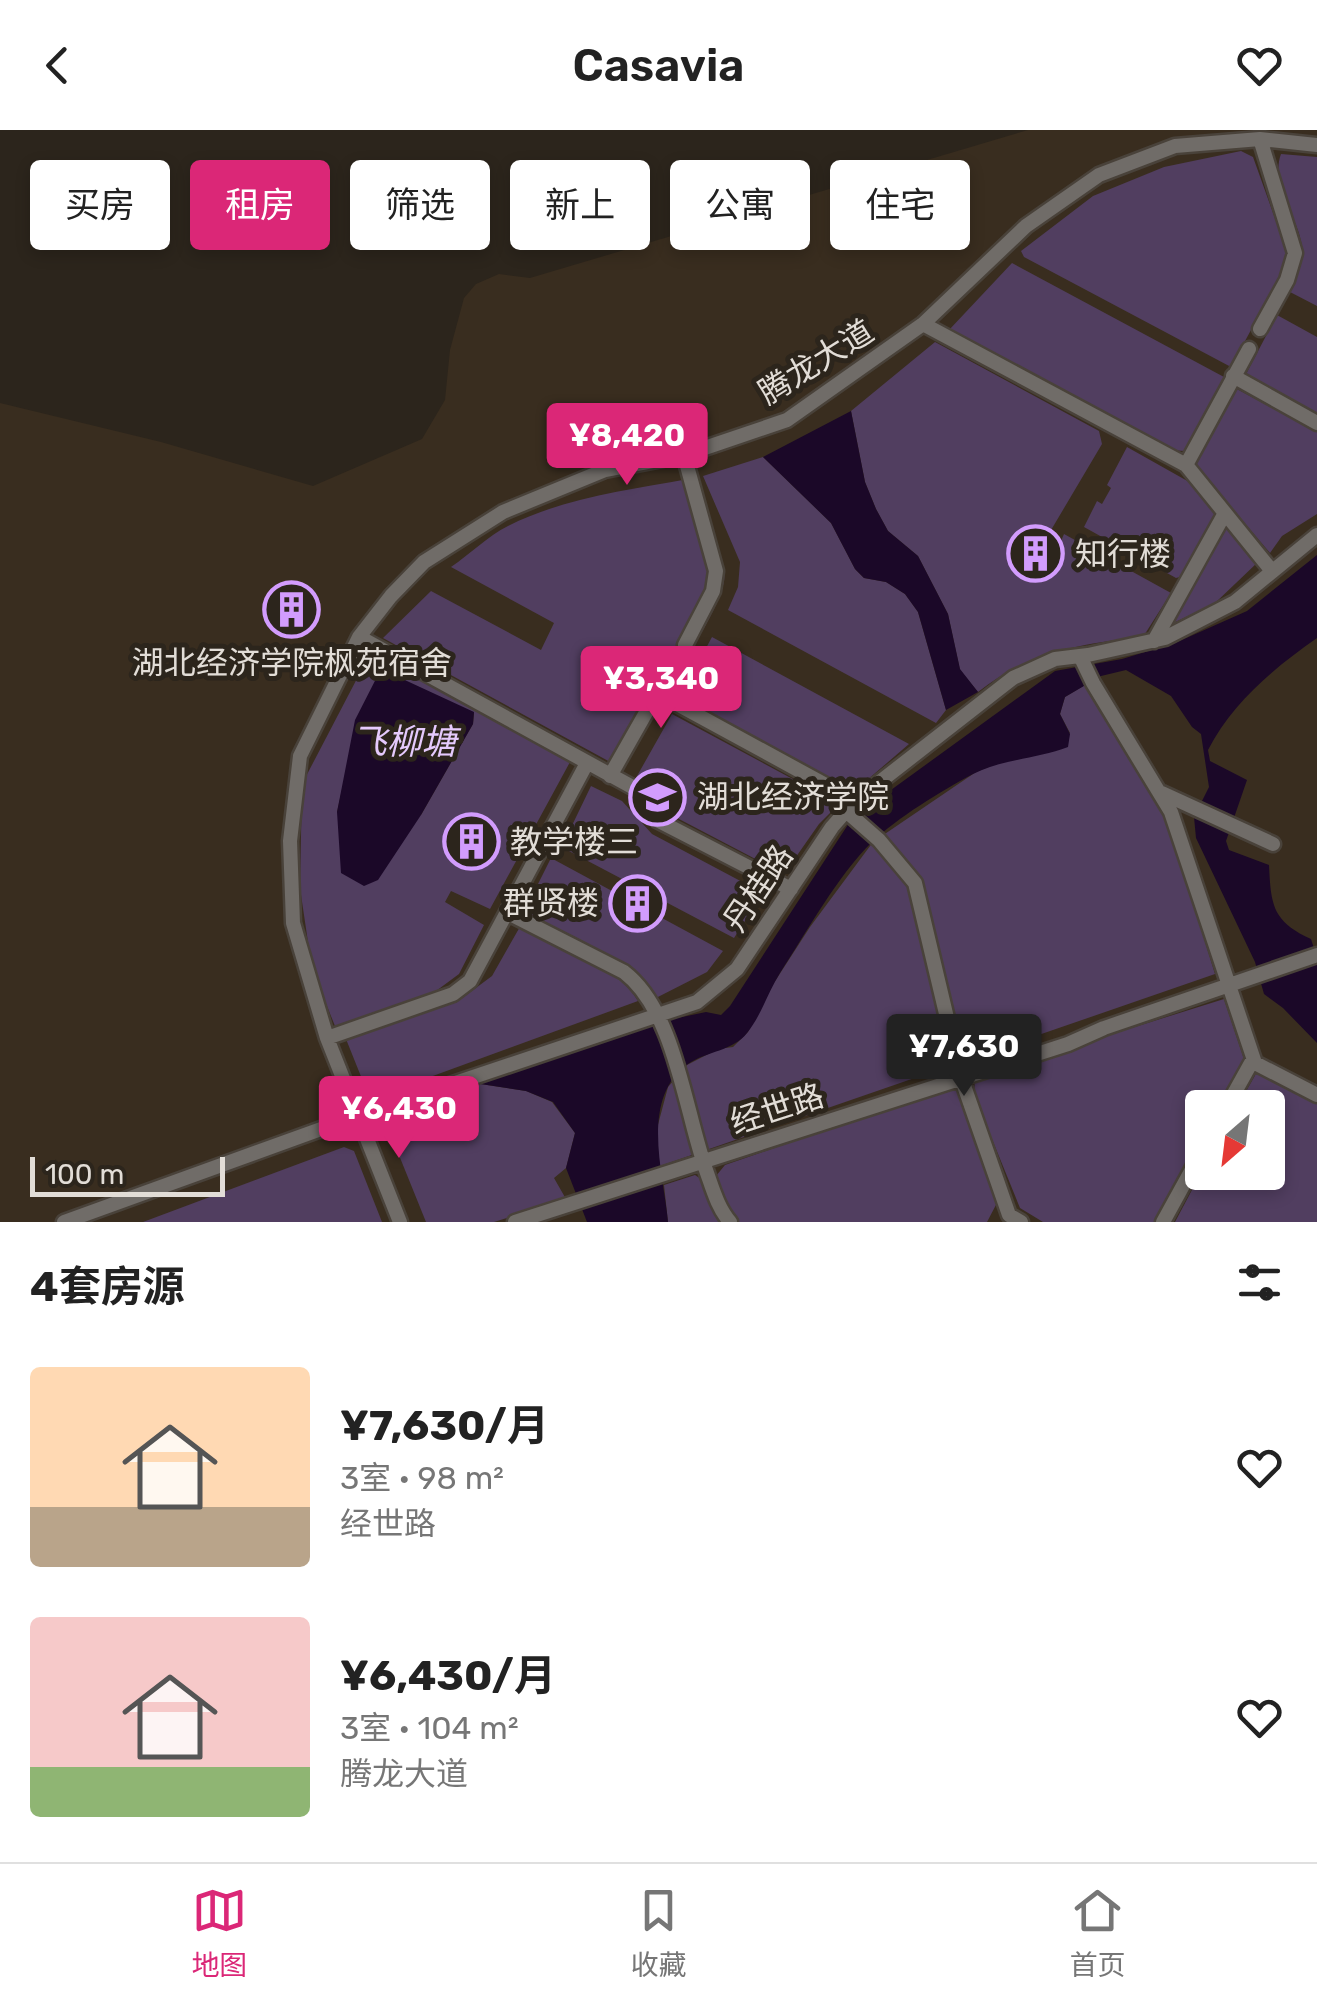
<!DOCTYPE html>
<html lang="zh">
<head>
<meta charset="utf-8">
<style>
  :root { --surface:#fff; --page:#f2f2f2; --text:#222; --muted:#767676; --line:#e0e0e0; --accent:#db2777 }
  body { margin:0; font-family:Rubik,"Noto Sans SC",sans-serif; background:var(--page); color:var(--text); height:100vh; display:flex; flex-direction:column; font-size:38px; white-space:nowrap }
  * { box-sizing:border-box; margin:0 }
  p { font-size:32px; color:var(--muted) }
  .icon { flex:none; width:55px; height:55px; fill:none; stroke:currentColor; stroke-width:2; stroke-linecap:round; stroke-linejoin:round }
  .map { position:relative; height:1092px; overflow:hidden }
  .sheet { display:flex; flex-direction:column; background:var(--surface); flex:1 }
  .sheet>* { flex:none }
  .top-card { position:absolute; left:30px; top:30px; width:1258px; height:90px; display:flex; gap:20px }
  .needle { width:65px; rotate:208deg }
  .controls { position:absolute; left:1185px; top:960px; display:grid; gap:20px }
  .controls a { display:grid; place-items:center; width:100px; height:100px; border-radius:10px; background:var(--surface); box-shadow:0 5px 15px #0003; font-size:50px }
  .scale { position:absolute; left:30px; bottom:25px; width:195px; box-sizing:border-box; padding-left:10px; border:5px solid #e2ddd7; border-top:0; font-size:28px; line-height:35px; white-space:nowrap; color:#e2ddd7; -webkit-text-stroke:8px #2c251c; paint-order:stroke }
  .price { position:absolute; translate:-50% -85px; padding:0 22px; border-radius:10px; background:var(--accent); color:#fff; font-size:32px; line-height:65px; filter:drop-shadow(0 2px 5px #0008) }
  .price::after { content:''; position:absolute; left:50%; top:60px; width:30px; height:22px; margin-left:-15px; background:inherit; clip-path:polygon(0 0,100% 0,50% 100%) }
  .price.on { background:#222; color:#fff }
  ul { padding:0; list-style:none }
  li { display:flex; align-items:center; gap:30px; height:250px; padding:0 30px }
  li span { display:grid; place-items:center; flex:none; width:280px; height:200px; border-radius:10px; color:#555 }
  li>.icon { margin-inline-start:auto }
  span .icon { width:120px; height:120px; fill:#fffc; stroke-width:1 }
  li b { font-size:42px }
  h2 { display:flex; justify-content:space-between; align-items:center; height:120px; padding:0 30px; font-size:42px }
  .pill { padding:0 35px; border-radius:10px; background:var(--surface); box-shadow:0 5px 15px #0003; font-size:35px; line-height:90px }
  .pill.on { background:var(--accent); color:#fff }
  header { display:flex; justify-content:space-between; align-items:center; height:130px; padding:0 30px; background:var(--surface); font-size:45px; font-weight:600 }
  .dock { display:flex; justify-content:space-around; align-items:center; height:140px; border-top:2px solid var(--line); background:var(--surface); font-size:28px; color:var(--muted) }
  .dock a { display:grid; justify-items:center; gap:5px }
  .dock .on { color:var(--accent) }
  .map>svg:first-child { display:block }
</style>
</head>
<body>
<header><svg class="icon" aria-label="back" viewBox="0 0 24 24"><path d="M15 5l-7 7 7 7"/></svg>Casavia<svg class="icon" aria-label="heart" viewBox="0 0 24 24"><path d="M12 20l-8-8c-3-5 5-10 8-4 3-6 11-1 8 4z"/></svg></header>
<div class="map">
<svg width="1317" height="1092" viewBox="0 0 1317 1092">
  <rect width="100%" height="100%" fill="#2c251c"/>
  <path fill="#392d1f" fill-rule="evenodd" d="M1028 0H1317V1092H0V273L161 312 313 356 422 309 445 270 450 220 464 168 476 154 499 144 530 148ZM1202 978H1268V1042H1202Z"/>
  <path fill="#513e60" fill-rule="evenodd" d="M1241 21 1253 27 1287 122 1279 148 1231 237 1024 127 1021 121 1093 66 1164 37Z
    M1281 24 1317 27V176L1290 162C1296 147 1305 132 1302 116 1298 87 1270 53 1281 24Z
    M1012 133 1224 247 1185 321 1168 320 949 200Z
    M1277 185 1317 207V283L1246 244Z
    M935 212 1099 301 1102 314 1041 417 1055 425 1064 404 1171 463 1143 507C1082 513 1027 523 978 562L960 540 948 484 918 426 888 401 876 379 865 352 851 281Z
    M1235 258 1317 302V384L1282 406 1270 423 1194 334Z
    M1127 317 1191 353 1216 386 1183 446 1176 448 1084 397 1097 371 1102 374 1111 358 1107 355Z
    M763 327 831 393 855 439 864 448 886 452 905 464 918 482 946 580 936 593 728 480 738 457 740 432 703 346Z
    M688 349C699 373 728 426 724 451 720 478 685 528 671 554L652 544 639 567 658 578 623 639 383 508 431 461 541 520 554 493 451 437C470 424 488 406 508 396 563 368 628 360 688 349Z
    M1226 392 1258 432 1214 474 1167 496Z
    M712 507 909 614 852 663 678 570Z
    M373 518 570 632 490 779 451 761 445 772 484 795 459 844 436 861 335 896 312 839 300 758 302 654ZM474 583 473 594 421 685 337 682 347 637Z
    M1085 555 1165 682 1215 844 660 1036 655 1006 668 957 687 935 718 919 733 917 748 902 770 859 810 797 873 712 976 642 1070 603 1060 584 1065 567Z
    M672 584 839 674 819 694 784 744 679 689 671 675 637 646Z
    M591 656 622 671 652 704 763 763 734 808 567 720 565 710Z
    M551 728 723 821 707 842 652 870C623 824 571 806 524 782Z
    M521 795C557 814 618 836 638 871L370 969 346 909 457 872 492 846Z
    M1224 869 1245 932 1220 977 1202 978V1009L1156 1092H1043L1020 1078 974 965 975 947Z
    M1257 942 1317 972V1092H1175L1202 1041 1268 1042V978L1237 977Z
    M474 953 526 961 552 972 575 1003 566 1038 554 1048 566 1069 494 1092H426L386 993 388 984Z
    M956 955 998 1071 987 1092H737L728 1082 716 1046 725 1035Z
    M344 1017 354 1021 382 1092H143Z
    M695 1045 701 1049 722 1092H668L664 1055Z"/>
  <path fill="#1b0828" d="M851 281 865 352 876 379 888 401 918 426 948 484 960 539 978 562 946 580 918 482 905 464 886 452 864 448 855 439 831 393 763 327Z
    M1317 425V508C1274 538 1232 573 1208 620L1210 631 1247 650 1226 711 1229 720 1269 735C1271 775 1272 791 1311 809L1317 828V913L1283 878 1264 864 1255 832 1196 708 1194 687 1209 657 1201 604 1192 597 1171 566 1126 540 1101 546 1065 567 1060 584 1070 604 1068 617C1037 629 1002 629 973 644 941 661 897 688 872 712 838 745 806 803 780 843 768 862 761 886 747 903 733 921 707 921 688 934 639 969 664 1044 668 1092H587L566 1038 575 1003 553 972 526 961 474 953 668 890 706 882 721 885 730 876 851 690 862 681 1055 541 1122 529 1175 513 1247 481Z
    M381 539 474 582 473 594 421 685 378 750 364 756 341 743 337 682 355 590Z"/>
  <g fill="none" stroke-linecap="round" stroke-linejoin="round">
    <defs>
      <path id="minor" d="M923 194 1186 335 1272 441
        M1260 199 1287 150 1295 123 1260 9
        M1233 246 1317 293
        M684 325 716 441 713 461 685 515
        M1186 335 1249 219
        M359 507 636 659 657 690 791 759
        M1154 511 1225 383
        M1080 526 1093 553 1171 682 1255 933 1317 965
        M657 563 855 671
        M610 646 673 535
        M1162 663 1273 714
        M846 681 879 710 915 753 961 947 1009 1085 1021 1092
        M508 783 624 842C676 882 685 983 707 1043 713 1060 718 1078 730 1092
        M327 908 453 864 470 851 587 633
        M1226 978 1251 933H1255
        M64 1092 357 986 697 872 737 839 832 697 854 672 1013 548 1055 529 1088 525 1165 508 1235 472 1317 405
        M400 1092 327 908 293 793 290 711 300 626 359 507 391 466 424 432 503 382 605 340 684 325 787 290 923 194 1026 96 1099 45 1175 16 1260 9 1317 15
        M515 1092 1068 914 1104 898 1317 825
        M1163 1092 1202 1021"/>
    </defs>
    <use href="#minor" stroke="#49423a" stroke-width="19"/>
    <use href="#minor" stroke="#706c68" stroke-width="14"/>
  </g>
  <defs>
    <symbol id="building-ring" viewBox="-11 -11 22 22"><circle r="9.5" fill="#2c251c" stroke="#d29cfd" stroke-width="1.5"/><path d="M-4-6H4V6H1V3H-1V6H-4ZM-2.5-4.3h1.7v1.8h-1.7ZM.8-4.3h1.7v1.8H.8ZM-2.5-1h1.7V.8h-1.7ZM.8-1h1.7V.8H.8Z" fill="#d29cfd"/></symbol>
    <symbol id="university-ring" viewBox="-11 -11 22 22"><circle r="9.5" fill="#2c251c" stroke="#d29cfd" stroke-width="1.5"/><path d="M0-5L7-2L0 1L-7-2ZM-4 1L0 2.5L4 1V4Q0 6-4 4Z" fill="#d29cfd"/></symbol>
  </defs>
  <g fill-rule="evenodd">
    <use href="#building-ring" x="1004" y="392" width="63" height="63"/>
    <use href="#building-ring" x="260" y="448" width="63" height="63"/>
    <use href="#university-ring" x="626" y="636" width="63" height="63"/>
    <use href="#building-ring" x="440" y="680" width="63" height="63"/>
    <use href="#building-ring" x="606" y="742" width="63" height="63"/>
  </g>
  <g text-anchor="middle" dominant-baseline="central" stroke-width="10" stroke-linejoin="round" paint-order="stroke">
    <g font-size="32" fill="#e2ddd7" stroke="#2c251c">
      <text transform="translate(816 232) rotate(-32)">腾龙大道</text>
      <text transform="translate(758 758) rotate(-56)">丹桂路</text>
      <text transform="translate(777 979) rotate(-18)">经世路</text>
    </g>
    <g font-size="32" fill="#e2ddd7" stroke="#2c251c" text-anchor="start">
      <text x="1075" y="424">知行楼</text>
      <text x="292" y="533" text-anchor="middle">湖北经济学院枫苑宿舍</text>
      <text x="697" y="667">湖北经济学院</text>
      <text x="510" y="712">教学楼三</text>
      <text x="599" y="773" text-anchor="end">群贤楼</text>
    </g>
    <g font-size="35" font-style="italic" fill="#e5cafd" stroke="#2c251c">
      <text x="404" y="612">飞柳塘</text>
    </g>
  </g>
</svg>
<div class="controls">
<a><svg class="needle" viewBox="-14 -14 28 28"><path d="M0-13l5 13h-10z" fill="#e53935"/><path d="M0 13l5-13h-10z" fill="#767676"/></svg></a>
</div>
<div class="scale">100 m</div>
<b class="price" style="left:627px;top:358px">¥8,420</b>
<b class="price" style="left:661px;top:601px">¥3,340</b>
<b class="price on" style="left:964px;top:969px">¥7,630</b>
<b class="price" style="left:399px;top:1031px">¥6,430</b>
<div class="top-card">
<a class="pill">买房</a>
<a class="pill on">租房</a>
<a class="pill">筛选</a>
<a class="pill">新上</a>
<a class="pill">公寓</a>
<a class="pill">住宅</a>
</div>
</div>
<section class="sheet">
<h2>4套房源<svg class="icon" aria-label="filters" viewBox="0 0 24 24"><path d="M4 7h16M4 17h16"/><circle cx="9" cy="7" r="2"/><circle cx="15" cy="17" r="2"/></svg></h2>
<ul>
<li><span style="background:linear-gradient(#ffd9b3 70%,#b9a48a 0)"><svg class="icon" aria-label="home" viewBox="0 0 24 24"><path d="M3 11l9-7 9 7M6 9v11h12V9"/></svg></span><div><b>¥7,630/月</b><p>3室 · 98 m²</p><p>经世路</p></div><svg class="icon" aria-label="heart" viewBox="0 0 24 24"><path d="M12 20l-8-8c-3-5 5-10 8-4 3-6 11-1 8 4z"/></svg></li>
<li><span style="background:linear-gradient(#f6c9c9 75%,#8fb573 0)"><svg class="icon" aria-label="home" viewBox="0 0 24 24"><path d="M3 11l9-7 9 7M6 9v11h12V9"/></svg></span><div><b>¥6,430/月</b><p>3室 · 104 m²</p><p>腾龙大道</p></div><svg class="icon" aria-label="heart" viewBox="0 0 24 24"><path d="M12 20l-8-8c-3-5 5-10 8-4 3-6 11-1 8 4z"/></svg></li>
</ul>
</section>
<nav class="dock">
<a class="on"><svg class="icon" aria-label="map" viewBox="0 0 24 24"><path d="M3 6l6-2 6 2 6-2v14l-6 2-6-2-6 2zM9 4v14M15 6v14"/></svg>地图</a>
<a><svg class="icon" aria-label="saved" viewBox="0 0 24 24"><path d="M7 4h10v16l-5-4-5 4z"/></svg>收藏</a>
<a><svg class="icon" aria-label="home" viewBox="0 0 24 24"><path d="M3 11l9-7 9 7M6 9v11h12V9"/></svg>首页</a>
</nav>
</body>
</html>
